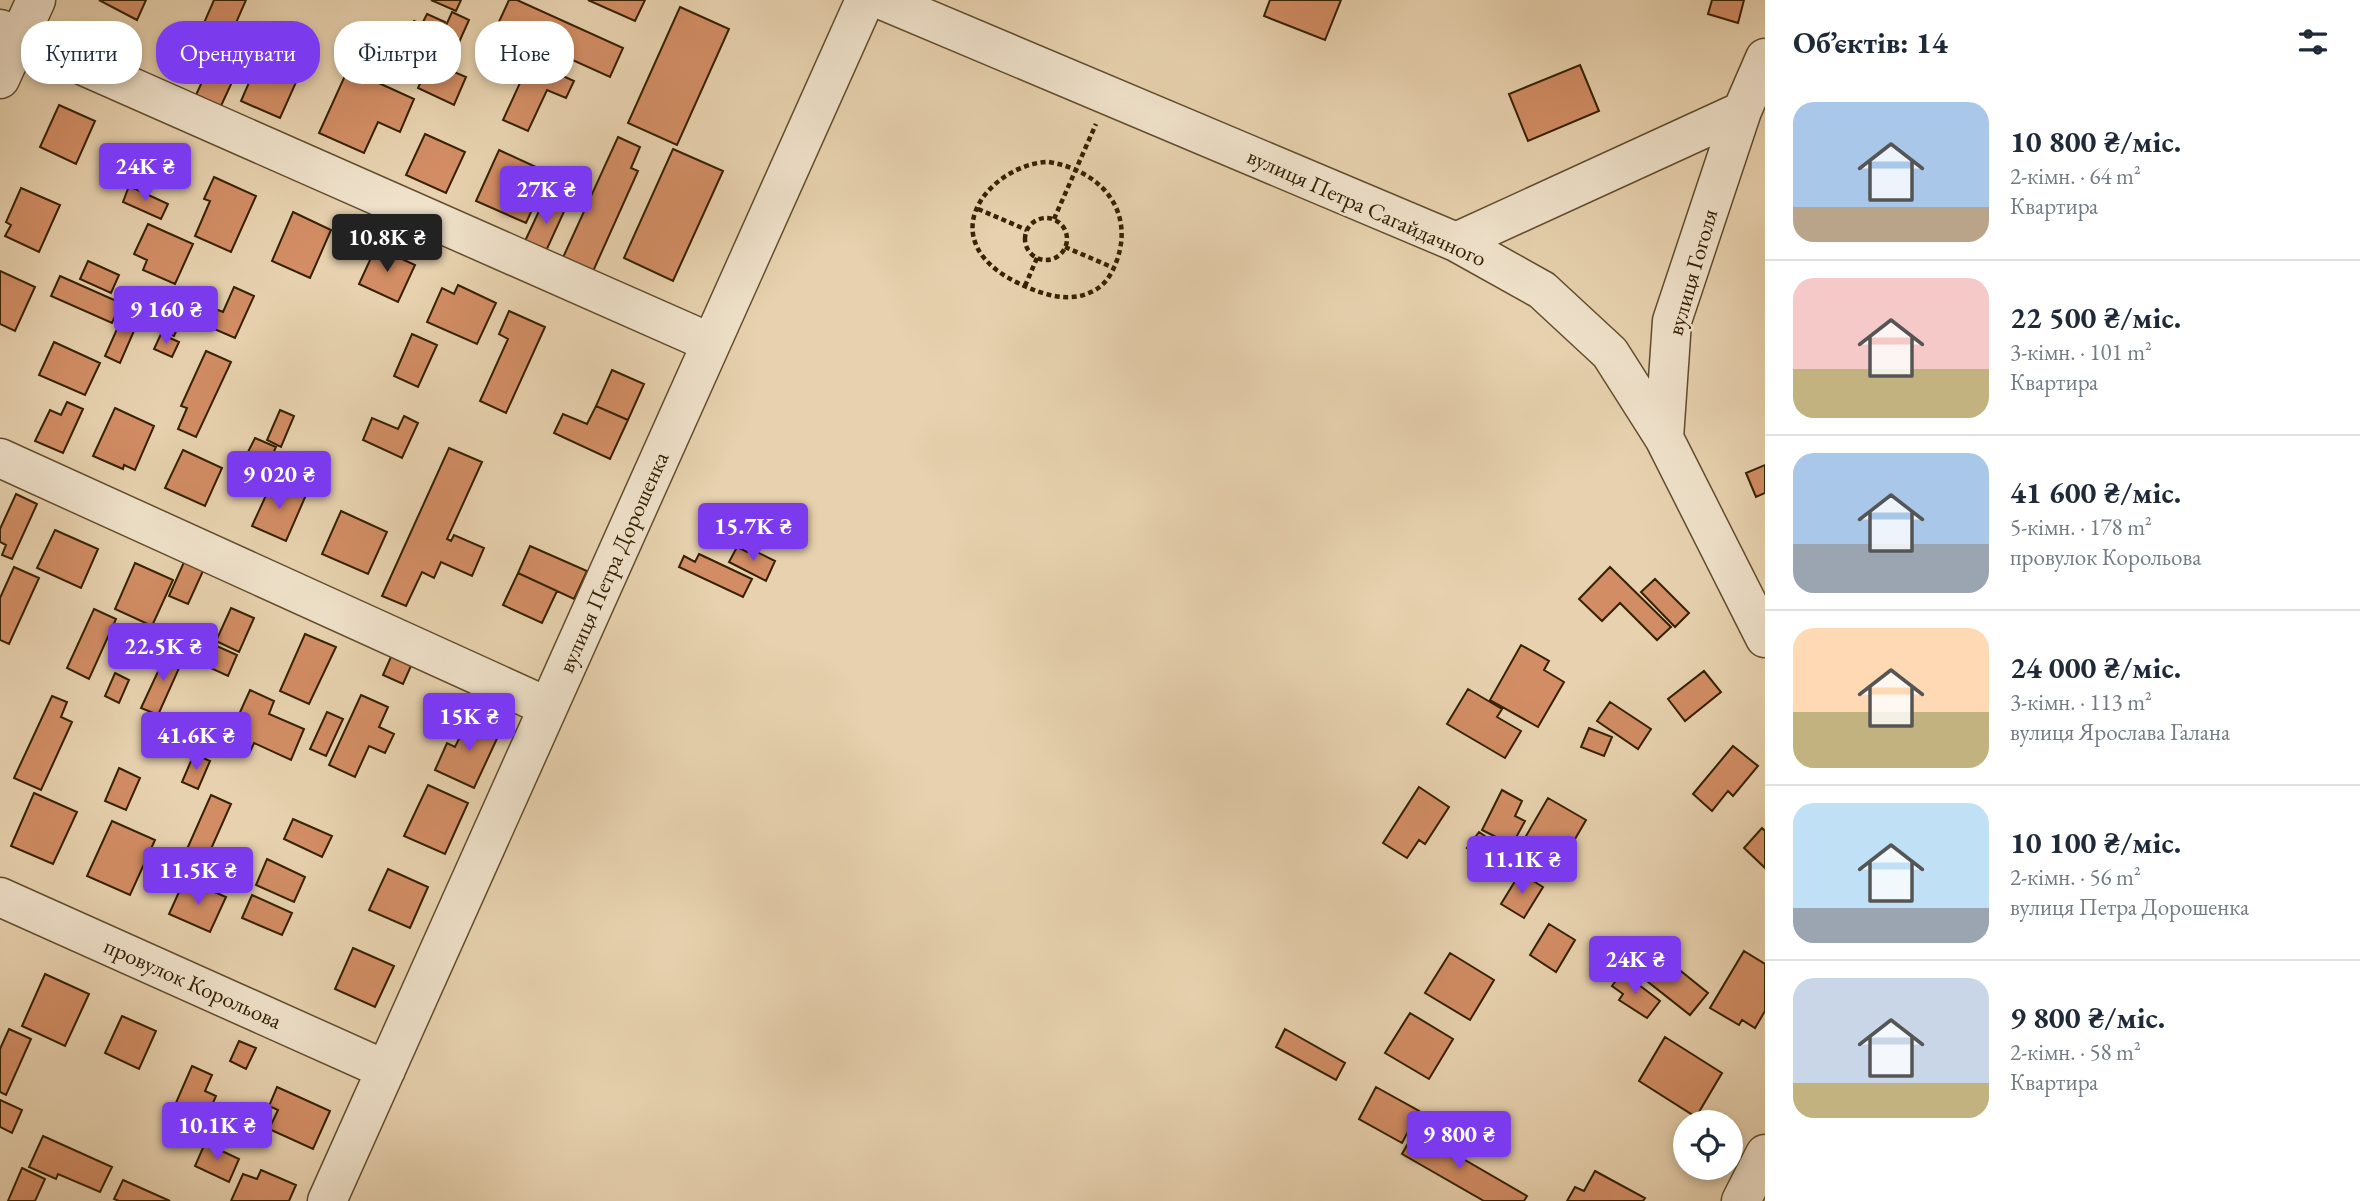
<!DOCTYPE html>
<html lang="uk">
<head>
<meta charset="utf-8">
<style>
  :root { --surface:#fff; --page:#f2f2f3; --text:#1f2937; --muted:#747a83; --line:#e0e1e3; --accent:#7c3aed }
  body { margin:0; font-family:"EB Garamond",serif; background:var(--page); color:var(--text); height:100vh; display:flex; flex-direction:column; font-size:26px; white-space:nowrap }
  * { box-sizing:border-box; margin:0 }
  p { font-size:23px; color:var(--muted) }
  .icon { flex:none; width:38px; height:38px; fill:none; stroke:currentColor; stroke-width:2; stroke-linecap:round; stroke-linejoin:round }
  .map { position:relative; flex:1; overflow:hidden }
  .drawer { display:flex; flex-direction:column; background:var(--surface); width:595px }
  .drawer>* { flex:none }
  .guide { position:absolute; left:21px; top:21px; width:665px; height:63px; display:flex; gap:14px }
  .fabs { position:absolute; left:1673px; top:1110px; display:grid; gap:14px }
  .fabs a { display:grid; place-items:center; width:70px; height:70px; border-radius:50%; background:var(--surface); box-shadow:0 4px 10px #0003; font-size:35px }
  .price { position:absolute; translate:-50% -60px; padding:0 16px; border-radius:7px; background:var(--accent); color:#fff; font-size:23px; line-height:46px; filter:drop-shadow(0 2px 4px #0008) }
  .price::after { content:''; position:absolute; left:50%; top:42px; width:21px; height:16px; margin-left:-10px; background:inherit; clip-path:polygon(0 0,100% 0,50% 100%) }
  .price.active { background:#222; color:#fff }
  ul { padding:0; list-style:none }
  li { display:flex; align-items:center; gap:21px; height:175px; padding:0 28px }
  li+li { border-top:2px solid var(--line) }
  li span { display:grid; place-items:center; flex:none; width:196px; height:140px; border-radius:21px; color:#555 }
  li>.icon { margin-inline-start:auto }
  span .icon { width:84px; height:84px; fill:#fffc; stroke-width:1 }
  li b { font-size:30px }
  h2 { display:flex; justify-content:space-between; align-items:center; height:84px; padding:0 28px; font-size:30px }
  .pill { padding:0 24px; border-radius:28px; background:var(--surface); box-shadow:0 4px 10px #0003; font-size:24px; line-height:63px }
  .pill.active { background:var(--accent); color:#fff }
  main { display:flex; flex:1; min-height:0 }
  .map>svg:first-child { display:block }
</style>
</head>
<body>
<main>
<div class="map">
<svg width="1765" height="1201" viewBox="0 0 1765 1201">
  <rect width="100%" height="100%" fill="#e7d1ae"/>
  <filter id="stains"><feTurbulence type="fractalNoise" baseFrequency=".00286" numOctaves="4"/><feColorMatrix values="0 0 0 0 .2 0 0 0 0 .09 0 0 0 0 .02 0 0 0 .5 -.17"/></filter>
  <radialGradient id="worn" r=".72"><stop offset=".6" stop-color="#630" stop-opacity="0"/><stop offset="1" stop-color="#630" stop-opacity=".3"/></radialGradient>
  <path fill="#d28d64" stroke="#362102" stroke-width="2" d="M99 0H146L137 20Z
    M214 0H246L235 25 256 34 243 63 212 49 216 40 200 32Z
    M431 0H461L456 11Z
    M509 0H517L623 48 610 77 497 26Z
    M588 0H645L635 21Z
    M1270 0H1341L1325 40 1264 16Z
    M1712 0H1744L1738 23 1708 14Z
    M680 7 729 29 677 145 628 123Z
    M452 12 469 20 447 69 466 77 454 105 418 88Z
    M427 14 445 22 418 80 392 69 414 21 422 24Z
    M530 61 574 81 566 98 547 90 528 131 503 120Z
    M258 62 297 80 280 118 241 101Z
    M1580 65 1599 111 1528 141 1509 94Z
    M208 69 233 80 220 108 195 97Z
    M348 69 414 99 400 132 378 122 364 153 319 133Z
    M59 105 95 121 76 164 40 147Z
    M425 134 465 152 446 193 406 175Z
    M618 137 640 147 631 168 638 171 590 278 560 264Z
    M673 149 723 171 673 281 624 258Z
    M499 150 549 173 526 223 476 201Z
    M214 177 256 196 231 252 195 236 210 201 204 199Z
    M129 186 168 204 161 219 123 202Z
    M21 188 60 205 39 252 5 236 11 225 6 222Z
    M554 199 567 205 546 251 525 241 540 209 547 213Z
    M293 212 331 230 310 278 272 261Z
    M357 221 377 230 368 249 349 240Z
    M148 224 193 244 175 284 143 270 147 260 134 254Z
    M376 247 415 265 398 302 359 284Z
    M88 261 119 275 111 293 80 279Z
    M0 271 35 287 15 331 0 324Z
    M60 276 121 303 112 323 51 296Z
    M458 285 496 303 477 344 427 322 442 288 454 294Z
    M234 287 254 296 235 338 205 325 213 308 223 312Z
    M154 305 182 318 174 336 146 324Z
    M125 311 140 317 120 363 105 356Z
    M509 311 545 327 506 413 480 401 508 339 499 334Z
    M161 334 179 342 172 357 154 349Z
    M412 334 437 345 418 387 394 376Z
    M54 342 100 363 85 395 39 375Z
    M206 351 231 362 196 437 178 429 187 408 181 406Z
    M612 370 644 384 628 420 596 406Z
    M67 402 83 409 63 453 35 441 50 410 61 415Z
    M596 406 628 420 610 459 554 433 563 414 587 424Z
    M115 408 154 426 135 470 124 465 123 469 93 456Z
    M280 410 294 416 281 447 267 440Z
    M404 416 418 423 402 458 363 440 372 418 398 429Z
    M255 438 276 447 266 468 245 458Z
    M449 448 482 462 447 539 451 541 454 535 484 548 472 576 441 562 434 578 422 572 406 606 382 596Z
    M183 450 222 468 205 506 165 488Z
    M1765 465V493L1756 497 1746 473Z
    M273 480 306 495 286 541 252 526Z
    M16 494 37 504 12 559 2 555 6 545 0 542V529Z
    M341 511 387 532 368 574 322 554Z
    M55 530 98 549 81 588 37 568Z
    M530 546 587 571 574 599 518 573Z
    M737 547 747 552 749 548 775 561 766 581 729 562Z
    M699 554 752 579 743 597 679 567 684 556 695 562Z
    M184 562 203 571 188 604 169 596Z
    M135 563 173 580 152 626 115 609Z
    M14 567 39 578 9 644 0 640V598Z
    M1610 567 1671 627 1657 640 1620 603 1602 621 1579 599Z
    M518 573 557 591 542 623 503 605Z
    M1655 579 1689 613 1675 627 1641 592Z
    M231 608 254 618 239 652 216 641Z
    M94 609 116 619 89 679 67 668Z
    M305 634 336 647 309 704 280 691Z
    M201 639 237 655 228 676 191 659Z
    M1521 645 1549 661 1544 670 1564 682 1538 727 1490 700Z
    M168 650 184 657 158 715 141 708Z
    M394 650 414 659 403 684 383 675Z
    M1704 671 1721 692 1685 721 1668 699Z
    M115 673 129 680 119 703 105 696Z
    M1468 689 1502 709 1497 717 1521 731 1505 758 1447 724Z
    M250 690 274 701 269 714 304 729 291 760 254 743 250 752 227 741Z
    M361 695 388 707 379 727 394 734 385 753 369 746 355 777 329 765Z
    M52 696 67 702 61 717 72 722 41 790 14 778Z
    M1610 702 1651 729 1638 749 1597 721Z
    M327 712 343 719 326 756 310 749Z
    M470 716 501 730 474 788 435 770 447 743 455 747Z
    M153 720 184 735 176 753 144 739Z
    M1589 728 1612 737 1604 756 1581 747Z
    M1733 746 1758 766 1733 796 1728 791 1712 811 1693 794Z
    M194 754 210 761 198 789 182 782Z
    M119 768 140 778 126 810 105 801Z
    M428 785 468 803 445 854 404 836Z
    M1419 787 1449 807 1425 844 1419 840 1407 858 1383 843Z
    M1502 790 1522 801 1515 816 1525 821 1512 845 1482 830Z
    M34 793 77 812 53 864 11 846Z
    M211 795 231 804 203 867 183 858Z
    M1548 798 1586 820 1564 858 1553 851 1546 862 1528 851 1534 840 1526 836Z
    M293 819 332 836 322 857 284 839Z
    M112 821 155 840 130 895 87 876Z
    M1762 828 1765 831V868L1744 848Z
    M1479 832 1512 855 1501 871 1467 848Z
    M267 859 305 877 294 902 256 885Z
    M388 869 428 887 410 928 369 910Z
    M1520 873 1543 887 1524 918 1501 904Z
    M183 883 200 891 203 887 226 897 210 932 169 914Z
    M252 895 292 913 282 935 242 918Z
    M1549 924 1575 940 1556 972 1530 955Z
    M1651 947 1708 993 1690 1015 1633 970Z
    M353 948 394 966 375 1007 335 989Z
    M1744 951 1765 964V1011L1755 1028 1742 1020 1739 1025 1710 1008Z
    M1450 953 1494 980 1470 1020 1425 993Z
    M1622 972 1660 1001 1647 1018 1619 1000 1623 994 1612 986Z
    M45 974 89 994 65 1046 22 1026Z
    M1410 1013 1453 1039 1429 1079 1385 1053Z
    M122 1016 156 1031 139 1069 105 1053Z
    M9 1029 31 1039 6 1095 0 1092V1049Z
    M1285 1029 1345 1063 1336 1080 1276 1047Z
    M1665 1037 1722 1073 1696 1117 1639 1081Z
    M239 1041 256 1048 246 1069 230 1061Z
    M192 1066 212 1075 205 1091 216 1096 206 1119 175 1105Z
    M277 1087 330 1111 313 1149 269 1129 278 1110 269 1106Z
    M1376 1087 1419 1111 1402 1143 1359 1119Z
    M0 1100 22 1110 12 1133 0 1127Z
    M1415 1131 1527 1196 1524 1201H1484L1402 1154Z
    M43 1136 112 1167 100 1192 58 1174 56 1179 29 1167Z
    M205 1143 239 1159 229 1182 195 1166Z
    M22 1168 45 1179 35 1201H8Z
    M261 1170 296 1185 289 1201H231L243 1174 257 1179Z
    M1595 1171 1645 1198 1643 1201H1567L1575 1187 1584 1191Z
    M123 1180 170 1201H119L114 1199Z"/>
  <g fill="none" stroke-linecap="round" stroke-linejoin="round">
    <defs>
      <path id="minor" d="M882 0 1456 242 1542 290 1610 353 1664 438 1765 638
        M0 29 711 343
        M0 79 36 0
        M1456 242 1742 111
        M1664 438 1672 321 1742 111 1765 58
        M0 458 548 707
        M0 897 386 1070
        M327 1201 865 0
        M1741 1201 1765 1154"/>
    </defs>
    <use href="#minor" stroke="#624d2d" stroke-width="41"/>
    <path stroke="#362102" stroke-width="4.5" stroke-dasharray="5 3.5" stroke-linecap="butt" d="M1049 162C1098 170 1135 208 1117 260 1112 274 1105 286 1091 292 1073 301 1052 297 1034 290 1014 282 994 272 981 254 951 209 1007 162 1049 162Z
      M978 209 1027 230
      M1025 239a21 21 0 1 1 42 0a21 21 0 1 1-42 0Z
      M1054 219 1096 124
      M1065 247 1114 268
      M1025 286 1037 258"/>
    <use href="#minor" stroke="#efe1ca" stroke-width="38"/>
  </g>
  <g text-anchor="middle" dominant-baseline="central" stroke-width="5" stroke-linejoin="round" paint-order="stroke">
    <g font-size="23" fill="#362102" stroke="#efe1ca">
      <text transform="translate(1367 207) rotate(24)">вулиця Петра Сагайдачного</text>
      <text transform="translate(1692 272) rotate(-74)">вулиця Гоголя</text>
      <text transform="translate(613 562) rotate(-66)">вулиця Петра Дорошенка</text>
      <text transform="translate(193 983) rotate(24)">провулок Корольова</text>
    </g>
  </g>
  <rect width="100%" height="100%" filter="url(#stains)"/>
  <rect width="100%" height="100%" fill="url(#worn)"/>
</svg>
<div class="fabs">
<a><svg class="icon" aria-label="locate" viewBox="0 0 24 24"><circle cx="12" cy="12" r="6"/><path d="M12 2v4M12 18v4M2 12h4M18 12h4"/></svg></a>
</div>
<b class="price" style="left:145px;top:203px">24K ₴</b>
<b class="price" style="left:546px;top:226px">27K ₴</b>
<b class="price active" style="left:387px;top:274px">10.8K ₴</b>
<b class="price" style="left:166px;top:346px">9 160 ₴</b>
<b class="price" style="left:279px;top:511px">9 020 ₴</b>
<b class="price" style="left:753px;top:563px">15.7K ₴</b>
<b class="price" style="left:163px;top:683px">22.5K ₴</b>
<b class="price" style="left:469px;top:753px">15K ₴</b>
<b class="price" style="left:196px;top:772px">41.6K ₴</b>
<b class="price" style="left:1522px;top:896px">11.1K ₴</b>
<b class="price" style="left:198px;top:907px">11.5K ₴</b>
<b class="price" style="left:1635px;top:996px">24K ₴</b>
<b class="price" style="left:217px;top:1162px">10.1K ₴</b>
<b class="price" style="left:1459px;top:1171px">9 800 ₴</b>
<div class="guide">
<a class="pill">Купити</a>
<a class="pill active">Орендувати</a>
<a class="pill">Фільтри</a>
<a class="pill">Нове</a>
</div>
</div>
<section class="drawer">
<h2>Об’єктів: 14<svg class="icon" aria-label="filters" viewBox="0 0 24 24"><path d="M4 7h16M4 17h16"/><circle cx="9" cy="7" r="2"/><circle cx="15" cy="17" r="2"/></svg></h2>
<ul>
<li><span style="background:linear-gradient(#a9c7e8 75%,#b9a48a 0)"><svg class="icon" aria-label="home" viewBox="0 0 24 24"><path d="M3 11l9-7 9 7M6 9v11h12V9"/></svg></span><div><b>10 800 ₴/міс.</b><p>2-кімн. · 64 m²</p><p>Квартира</p></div></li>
<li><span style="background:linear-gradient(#f6c9c9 65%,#c2b280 0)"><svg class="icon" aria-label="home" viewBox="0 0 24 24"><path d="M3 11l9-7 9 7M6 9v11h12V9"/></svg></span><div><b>22 500 ₴/міс.</b><p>3-кімн. · 101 m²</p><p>Квартира</p></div></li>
<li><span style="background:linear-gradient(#a9c7e8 65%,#9aa5b1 0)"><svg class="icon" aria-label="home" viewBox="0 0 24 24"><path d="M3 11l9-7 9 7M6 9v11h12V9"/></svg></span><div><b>41 600 ₴/міс.</b><p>5-кімн. · 178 m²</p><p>провулок Корольова</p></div></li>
<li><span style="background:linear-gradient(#ffd9b3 60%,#c2b280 0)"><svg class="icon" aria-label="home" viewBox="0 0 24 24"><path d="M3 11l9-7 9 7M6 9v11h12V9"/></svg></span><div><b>24 000 ₴/міс.</b><p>3-кімн. · 113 m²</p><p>вулиця Ярослава Галана</p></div></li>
<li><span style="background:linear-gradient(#bfe0f5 75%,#9aa5b1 0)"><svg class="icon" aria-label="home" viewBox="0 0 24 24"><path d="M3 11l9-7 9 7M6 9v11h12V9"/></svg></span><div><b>10 100 ₴/міс.</b><p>2-кімн. · 56 m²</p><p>вулиця Петра Дорошенка</p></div></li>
<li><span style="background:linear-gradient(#c9d6e8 75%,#c2b280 0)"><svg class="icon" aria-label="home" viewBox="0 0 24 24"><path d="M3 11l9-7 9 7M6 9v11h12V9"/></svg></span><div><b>9 800 ₴/міс.</b><p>2-кімн. · 58 m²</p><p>Квартира</p></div></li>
</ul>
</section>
</main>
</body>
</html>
